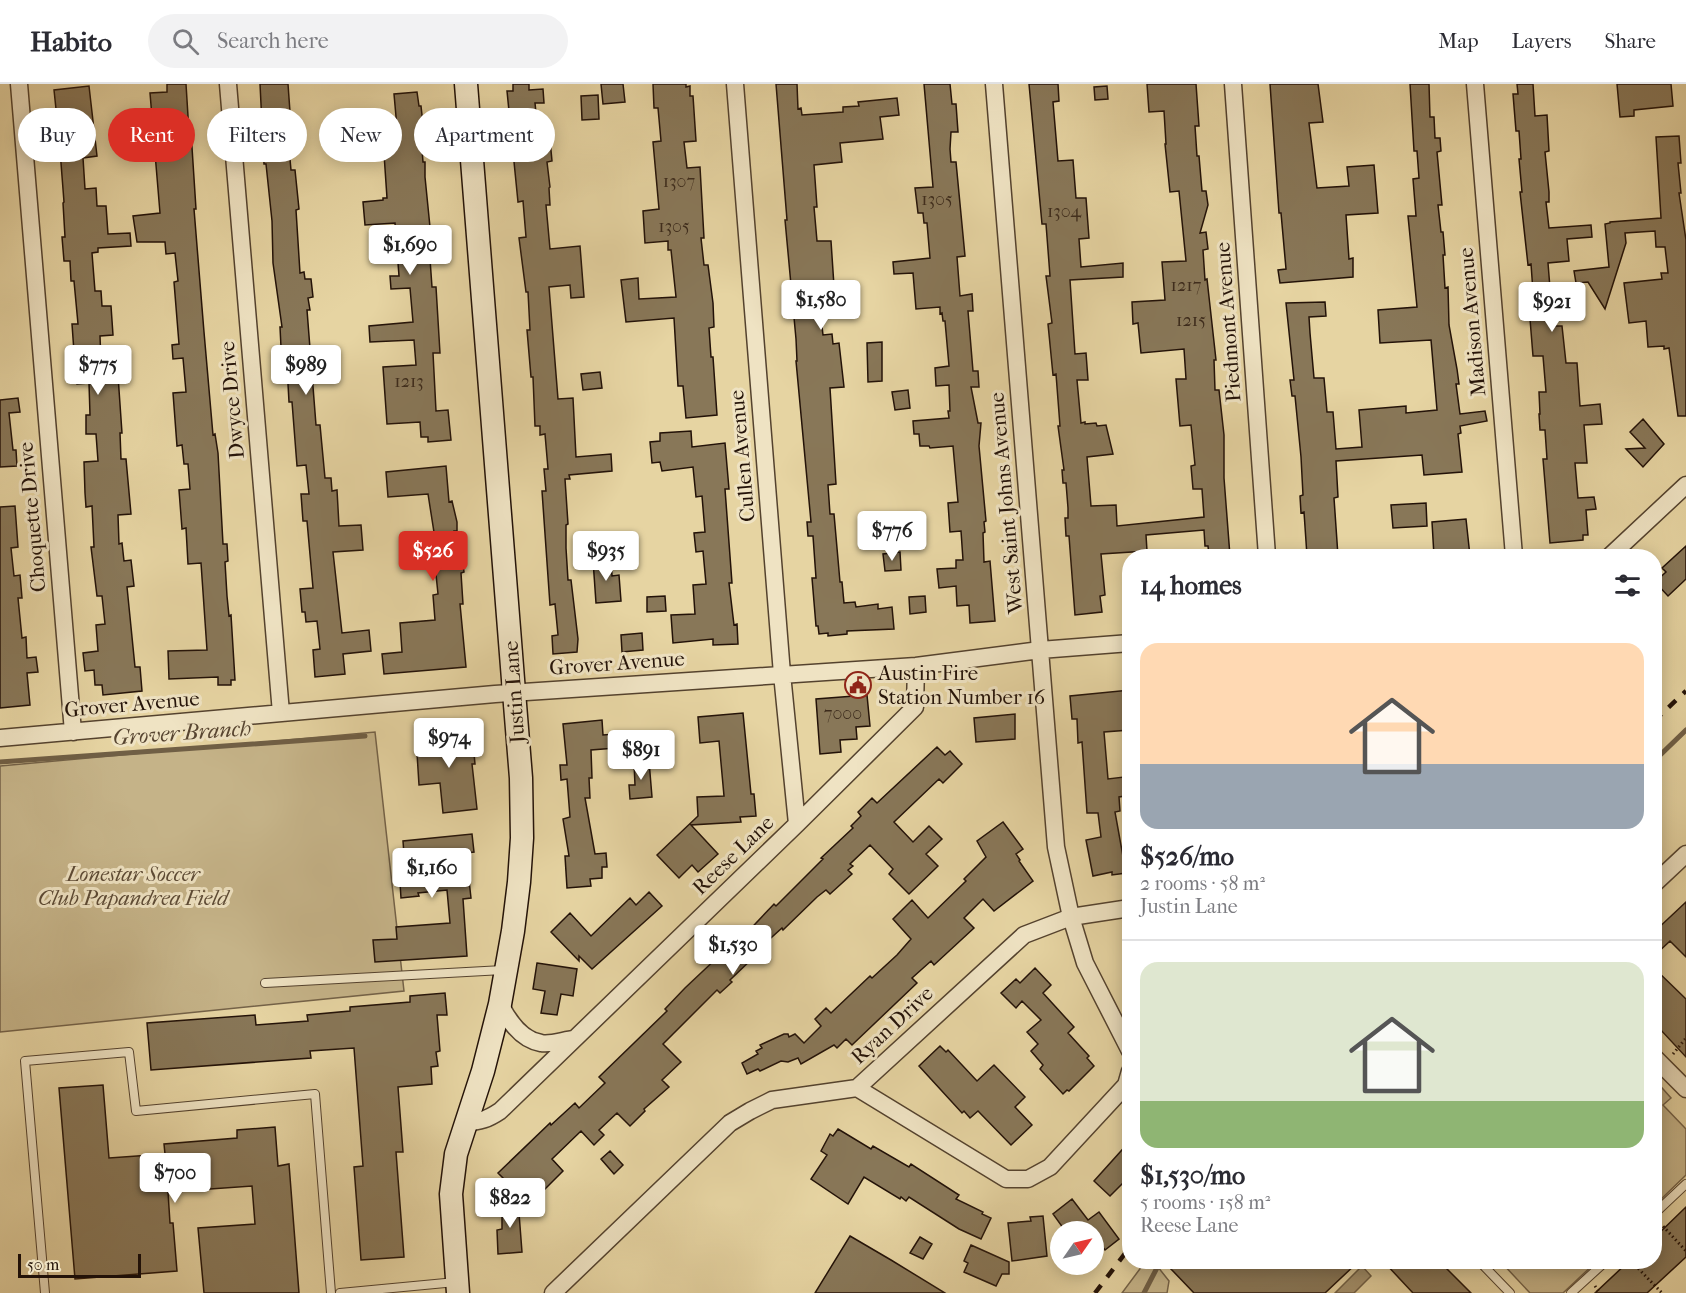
<!DOCTYPE html>
<html lang="en">
<head>
<meta charset="utf-8">
<style>
  :root { --surface:#fff; --page:#f2f2f3; --text:#2b2b33; --muted:#7c7c81; --line:#e1e1e2; --accent:#d93025 }
  body { margin:0; font-family:"IM FELL French Canon",serif; background:var(--page); color:var(--text); height:100vh; display:flex; flex-direction:column; font-size:22px; white-space:nowrap }
  * { box-sizing:border-box; margin:0 }
  p { font-size:20px; color:var(--muted) }
  .icon { flex:none; width:33px; height:33px; fill:none; stroke:currentColor; stroke-width:2; stroke-linecap:round; stroke-linejoin:round }
  .map { position:relative; flex:1; overflow:hidden }
  .drawer { position:absolute; left:1122px; top:465px; width:540px; height:720px; display:flex; flex-direction:column; background:var(--surface); border-radius:24px; box-shadow:0 3px 15px #0003 }
  .drawer>* { flex:none }
  .guide { position:absolute; left:18px; top:24px; width:570px; height:54px; display:flex; gap:12px }
  .needle { width:39px; rotate:56deg }
  .controls { position:absolute; left:1050px; top:1137px; display:grid; gap:12px }
  .controls a { display:grid; place-items:center; width:54px; height:54px; border-radius:50%; background:var(--surface); box-shadow:0 3px 15px #0003; font-size:30px }
  .scale { position:absolute; left:18px; bottom:15px; width:123px; box-sizing:border-box; padding-left:6px; border:3px solid #231208; border-top:0; font-size:16px; line-height:21px; white-space:nowrap; color:#231208; -webkit-text-stroke:4px #efe3c3; paint-order:stroke }
  .price { position:absolute; translate:-50% -51px; padding:0 14px; border-radius:6px; background:#fff; color:#222; font-size:20px; line-height:39px; filter:drop-shadow(0 2px 3px #0008) }
  .price::after { content:''; position:absolute; left:50%; top:36px; width:18px; height:14px; margin-left:-9px; background:inherit; clip-path:polygon(0 0,100% 0,50% 100%) }
  .price.active { background:var(--accent); color:#fff }
  ul { padding:0; list-style:none }
  li { display:grid; align-content:center; gap:12px; height:318px; padding:0 18px }
  li+li { border-top:2px solid var(--line) }
  li span { display:grid; place-items:center; height:186px; border-radius:18px; color:#555 }
  li>.icon { margin-inline-start:auto }
  span .icon { width:108px; height:108px; fill:#fffc; stroke-width:1 }
  li b { font-size:26px }
  h2 { display:flex; justify-content:space-between; align-items:center; height:72px; padding:0 18px; font-size:26px }
  .pill { padding:0 21px; border-radius:27px; background:var(--surface); box-shadow:0 3px 15px #0003; font-size:21px; line-height:54px }
  .pill.active { background:var(--accent); color:#fff }
  header { display:flex; align-items:center; gap:36px; box-sizing:border-box; height:84px; padding:0 30px; background:var(--surface); border-bottom:2px solid var(--line) }
  header strong { font-size:28px }
  nav { display:flex; gap:33px; margin-inline-start:auto; font-size:21px }
  .search { width:420px; height:54px; background:var(--page); display:flex; align-items:center; gap:15px; box-sizing:border-box; padding:0 21px; border-radius:33px; color:var(--muted); font-size:22px }
  .map>svg:first-child { display:block }
</style>
</head>
<body>
<header>
<strong>Habito</strong>
<div class="search"><svg class="icon" aria-label="search" viewBox="0 0 24 24"><circle cx="10" cy="10" r="6"/><path d="M15 15l6 6"/></svg>Search here</div>
<nav><a>Map</a><a>Layers</a><a>Share</a></nav>
</header>
<div class="map">
<svg width="1686" height="1209" viewBox="0 0 1686 1209">
  <rect width="100%" height="100%" fill="#e6d4a2"/>
  <filter id="stains"><feTurbulence type="fractalNoise" baseFrequency=".00333" numOctaves="4"/><feColorMatrix values="0 0 0 0 .2 0 0 0 0 .09 0 0 0 0 .02 0 0 0 .5 -.17"/></filter>
  <radialGradient id="worn" r=".72"><stop offset=".6" stop-color="#630" stop-opacity="0"/><stop offset="1" stop-color="#630" stop-opacity=".3"/></radialGradient>
  <path fill="#c5b388" stroke="#746248" stroke-width="1.5" d="M375 648 404 907 0 948V682Z
    M1655 996 1671 1014 1663 1021 1686 1045V1091L1655 1121Z
    M1145 1178H1154L1169 1197 1167 1209H1122Z
    M1501 1178H1596L1563 1209H1530Z"/>
  <path fill="#a4926e" stroke="#705f45" stroke-width="1.5" d="M1362 1182 1371 1192 1354 1209H1335Z"/>
  <g fill="none" stroke-linecap="round" stroke-linejoin="round">
    <path stroke="#705f45" stroke-width="5" d="M1654 677 1686 646
      M0 678 365 652
      M1144 1209 1160 1178"/>
  </g>
  <path fill="#887758" stroke="#231208" stroke-width="1.5" d="M167 0H186L189 48H191L196 125H194L204 248 213 351 215 350 218 369 223 460H227L228 477 225 478 227 512 229 532 231 531 235 596H231V601H218V593L169 595 168 567 207 566 201 479 188 480 186 444 182 445 179 406 190 405 188 380H184L182 361 177 362 173 309 186 308 183 274 173 275 172 261 179 260 174 198 178 197 175 169 166 170 165 158H137L133 132 160 129 150 9 167 8Z
    M260 0H288L291 42H294V54H288L291 86H295L299 125 296 126 300 189 304 188 305 195H311L313 213 308 214 310 226H307L316 341H320L325 394H331L332 407 337 406 339 442 361 441 363 466 333 468 342 549 369 546 371 567 343 570 345 590 315 593 313 566 320 565 317 537 306 538 305 528H302L300 505 313 504 307 437H303L301 410H309L306 381 297 382 292 318H289L287 282H285L283 263H281L280 243H282L273 179 272 137 266 80H264Z
    M513 0H529V6L543 5 544 19H535L539 57 550 56 552 77 547 78 550 103 549 104 550 121H546L550 165 580 162 584 213 571 214 570 201 549 203 558 315 573 314 576 373 611 370 612 387 569 391 570 395H565L568 440 566 441V464L568 496H571L578 555 577 568 553 570 552 552 558 551 555 520 550 521 542 407H546L544 385H548L545 350 540 351V342H535L533 293H531L527 246H530L528 208H526L519 154 526 153 523 117 518 118 507 7H513Z
    M601 0H623L625 18 603 20Z
    M653 0H686V3L690 2V12H693L696 57 684 58 687 84 700 83 704 154H701L704 181H708L713 219 714 243 709 244 711 273H713L717 331 686 334 683 302H678L674 234 626 238 621 196 638 194 639 215 676 213 671 166H668V157L645 159 643 127 659 125 653 58 661 57 658 24H654Z
    M776 0H797L798 25 801 24 802 31 843 28V23L859 22 858 18 897 14 899 31 880 33 883 55 840 59 842 78 814 81 817 123H814L817 157H831L834 202 851 200 853 214 819 217 823 251 832 250 833 260 839 259 844 303 830 304 836 400 828 401 830 430H834L840 498H842L844 519 855 518 856 523 878 520V525L892 523 894 545 847 547V550L828 552V549L819 550 818 542H816L812 494H816L813 452H808L807 438H811L796 277H797L796 255 785 136H787Z
    M924 0H950L952 20H956L958 48H951L950 65 951 78H956L965 172 957 173 960 212 972 210 973 227H968L973 287H978L979 303H971L978 339H981L979 362 986 437 984 438 985 448 983 449 984 478 990 477 995 537 970 539 969 521 957 522 956 502 939 504 937 485 956 484V476H963L961 447 950 448 948 419 958 418 953 362 930 364 929 362H920L919 350H914L913 337 949 334 948 327H950L949 301 936 302 935 284 949 282 945 237H943L942 229 940 230V223L916 225 913 189 894 190 893 178 930 174 927 139H924L923 129H918L915 104 933 103Z
    M1029 0H1058L1059 17 1053 18 1058 77 1073 76 1076 114H1086L1089 154 1079 155 1081 183 1123 179V193L1070 196 1075 270 1086 269 1088 296H1077L1081 339 1085 338V340L1096 339 1097 342 1106 341 1113 370 1087 373 1091 422 1116 421 1117 442 1204 433 1202 405H1193L1191 382 1195 381 1191 341 1180 342 1176 295H1186L1184 265 1141 269 1138 239 1133 240 1132 218 1165 216 1162 178 1186 177 1179 107 1170 108 1165 60H1166L1164 27 1149 28 1147 0H1196L1199 42H1195L1197 72H1199L1202 107H1206L1208 121 1200 149 1206 148 1208 165 1203 166 1205 196 1207 195 1216 276H1214L1215 306H1219L1224 351V394L1230 472H1209L1208 462H1205L1204 446 1146 451 1147 467 1101 470 1105 511 1100 512 1102 528 1075 531 1069 452H1066L1065 434H1068V424L1066 399H1063L1062 386H1064L1058 342H1060L1056 290 1053 291 1048 240 1052 239 1046 192H1050L1046 140H1042Z
    M1270 0H1318L1323 38 1309 39 1317 104 1349 102 1347 83 1374 81 1378 129 1346 131 1349 175 1353 174V193L1280 199 1278 186 1286 185 1281 129H1279Z
    M1410 0H1429L1430 33H1434L1435 54H1440L1441 67 1437 68 1442 121H1438L1441 148H1443L1445 171H1443L1445 204 1448 203 1449 241 1457 285 1459 300H1456L1460 330 1485 327 1487 337 1460 342 1461 349 1458 350 1462 388 1424 391 1422 371 1336 377 1338 413 1334 414 1338 472H1307L1304 428 1301 429 1300 412 1303 411 1301 373 1295 312H1292L1290 296H1294L1286 219 1325 218 1326 232 1309 233 1310 249 1314 294H1324L1327 328H1333L1336 365 1362 363 1359 326 1406 322V329L1437 326 1431 256 1380 259 1378 226 1417 223 1408 132H1416L1413 95 1419 94 1417 67H1414Z
    M1517 0H1533L1535 32 1547 31 1549 67 1545 68 1549 108V118H1546L1549 144 1591 141 1592 153 1567 155 1569 177 1548 179 1553 242H1562L1566 279H1577L1580 322 1600 320 1602 340 1584 341 1587 379H1575L1578 414 1594 413 1596 425 1586 426 1588 451H1583V456L1550 459 1543 375H1547L1545 346H1540L1539 330H1540L1539 308H1546L1543 272H1533L1530 235H1535L1531 180 1528 181 1520 108H1522L1519 75H1521L1519 47H1516L1513 10H1518Z
    M1617 0H1671L1673 22 1634 26V32L1620 33Z
    M89 2 97 72 83 74 85 105 96 104 97 122H106L108 150 130 149 131 162 98 164V168L92 169 95 207H101L102 222H111L113 251 100 252 101 278 117 277 122 349H120L121 375H126L131 430 118 431 119 460 122 459 124 477 131 476 134 502 127 503 135 583H140L142 607 103 611 102 601H95L94 586 85 587 83 569 98 567 96 541 105 540 102 512H97L91 463H94L92 422 86 423 85 409 84 378 98 377 96 350H86V331H90L89 299 77 300 76 282H75L72 240H78L74 197H71L70 177H64L62 153H65L63 119 64 118 59 53H61L58 25H56L54 6Z
    M1107 2 1108 15 1095 16 1094 3Z
    M417 8 419 22H421L423 40H420L423 78H425V93L432 163V175H430L432 203H436L440 269H433L436 327 448 326 451 356 428 358V353H421L420 338 387 340 383 283 416 281 414 256 370 258 369 242 413 238 410 204 391 205 390 192H399L395 139 365 141 363 118 383 116V114H387L383 55H398L394 10Z
    M598 11 599 35 582 36 581 12Z
    M363 36 365 53 346 55 344 38Z
    M1679 52 1681 79H1678L1681 109H1679L1686 156V332H1678L1669 264 1664 265V262L1648 263 1646 237 1629 239 1624 199 1662 195 1661 189H1668L1665 163H1656L1655 147 1625 149 1626 159 1605 225 1588 198 1576 199 1574 187 1609 183 1605 140 1610 139V138L1661 134 1656 53Z
    M882 258V297L868 298 867 259Z
    M600 288 602 304 583 306 581 290Z
    M908 306 910 324 895 326 892 308Z
    M18 314 20 328 9 329 13 366H16L17 382 0 383V316Z
    M1643 335 1664 360 1643 383 1626 365 1645 364 1630 348Z
    M691 347 692 363 725 359 729 405H725L732 499H729L734 541 737 540 738 560 713 561V555L673 559 671 531 695 530 693 501 706 500 703 467 696 468 694 449 705 448 702 412 696 413 693 383 662 387 660 378 652 379 650 358 660 357V349Z
    M446 382 449 418 452 417 457 438V447H454L457 475 462 474 464 488 461 489 463 520H460L466 583 384 590 382 570 402 568 400 539 435 536 433 511 438 510 433 461H436L428 410 388 413 386 388Z
    M1426 419 1427 442 1393 444 1391 421Z
    M15 422 18 463 11 464 14 492 20 491 22 514H18L22 554 26 553 27 574 36 573 38 588 27 589 30 621 0 624V423Z
    M1466 435 1470 472H1434L1432 438Z
    M1686 462V495L1668 512 1655 498 1666 488 1662 484Z
    M900 468 901 486 885 487 883 470Z
    M611 475 612 492 619 491 621 517 596 519 593 476Z
    M665 512 666 527 647 528V513Z
    M925 512 926 528 910 530 909 513Z
    M642 549 643 566 622 568 621 551Z
    M1130 606V646L1104 648 1108 695 1124 693 1125 712 1119 713 1120 727 1115 728 1126 789 1112 791V788L1093 792 1086 756 1101 753 1098 729H1087L1082 658 1078 659 1077 635H1072L1070 612Z
    M867 611 870 642 856 643 857 655 840 656 841 668 820 670 816 615Z
    M743 629 751 710H754L756 732 740 733 741 738 691 741 718 770 698 788 692 781 679 794 657 771 698 732 697 713 724 712 719 657 700 659 698 633Z
    M1015 630V655L976 658 974 634Z
    M602 636 603 651 629 649 630 670 617 671 616 664 591 666 592 694H589L590 714H585L595 770 606 769 607 783H602V794L590 795 591 802 567 804 565 772H569L563 735 570 733 567 695 561 696 560 681H567L563 640Z
    M472 649 475 680H472L477 725 443 729 440 699 419 701 416 653Z
    M937 663 945 671 950 667 962 680 943 699 939 695 894 738 913 758 929 742 942 755 926 770 938 782 909 810 889 790 893 785 870 761 850 780 853 782 848 786 852 790 830 810 826 806 817 813 783 846 782 844 762 862 766 866 756 875 754 873 730 896 732 898 720 909 717 906 663 960 681 978 662 996 669 1003 644 1025 645 1027 630 1042 617 1029 599 1046 604 1051 594 1061 581 1047 552 1075 563 1087 537 1113 539 1116 529 1125 504 1099 506 1097 498 1089 550 1039 551 1041 575 1019 579 1024 605 999 599 993 667 927 665 925 685 904 737 855 739 857 774 820 776 822 823 775 821 774 853 744 851 742 861 732 858 728 872 714 877 719Z
    M649 677 652 713 630 715 629 701H635L634 678Z
    M1003 738 1023 765 1016 770 1020 776 1019 777 1033 797 994 827 983 815 964 834 974 844 934 881 931 877 912 894 917 899 852 961 846 955 837 964 834 961 801 980 798 974 788 978 781 977 760 987 758 985 747 990 742 979 758 970 756 967 762 964 760 961 784 950H788L789 953 795 950 804 959 821 942 815 935 826 924 831 929 870 892 872 894 897 871 911 855 893 835 912 816 928 834 966 797 964 795 986 773 977 757Z
    M472 750 474 768 466 769 471 814 463 815 467 872 375 878 373 856 397 855 396 843 450 839 447 806 418 809 419 812 401 814 399 784H405L403 757Z
    M649 808 662 822 592 885 579 872V877L551 848 570 829 591 852 630 814 636 821Z
    M1686 818V873L1670 857 1654 872V848Z
    M537 879 577 885 573 912 561 910 557 931 541 929 545 907 533 905Z
    M1035 884 1051 901 1043 909 1074 943 1068 949 1089 972 1087 974 1094 982 1069 1007 1067 1006 1063 1010 1040 985 1043 981 1031 967 1038 960 1027 948 1041 936 1022 917 1016 924 1001 909 1016 895 1020 899Z
    M1654 884 1686 915V973L1658 943 1661 941 1654 934Z
    M445 909 447 931H437L440 967 436 968 438 982 431 983 432 1000 398 1003 403 1068H396L404 1173 361 1176 354 1083 363 1082 354 964 310 967 311 974 151 986 147 939 255 931 256 941 308 937 307 931 350 927V923L410 918V912Z
    M940 962 946 968 948 966 977 997 994 981 1025 1013 1015 1023 1032 1041 1011 1061 978 1027 970 1034 964 1027 962 1029 919 982Z
    M103 1001 109 1074 165 1070 164 1060 237 1054V1046L275 1043 278 1082 289 1080 299 1209H204L198 1144 255 1140 252 1102 168 1108 170 1139H173L177 1187 75 1195 59 1004Z
    M838 1045 871 1065 873 1062 909 1083 911 1080 959 1111 956 1115 983 1128 982 1130 991 1134 981 1155 959 1145 909 1113 906 1117 901 1113 900 1115 864 1093 848 1120 811 1095 827 1071 821 1067 830 1050 833 1052Z
    M1130 1057V1107L1122 1100 1110 1112 1094 1097Z
    M610 1067 623 1081 614 1090 601 1075Z
    M1072 1115 1088 1136 1099 1128 1119 1155 1105 1166 1094 1151V1148H1091L1086 1141 1078 1148H1066L1053 1130Z
    M518 1116 522 1168 498 1170 497 1146 502 1145V1117Z
    M1686 1123V1173L1647 1209H1595L1628 1178H1654V1154Z
    M1043 1132 1047 1172 1012 1177 1008 1139 1031 1137 1030 1133Z
    M850 1152 891 1176 945 1209H815Z
    M920 1153 932 1160 923 1175 910 1169Z
    M971 1161 1009 1178V1190H1002L996 1202 964 1188 968 1179 964 1177Z
    M1180 1178H1358L1325 1209H1194L1171 1185Z
    M1384 1178H1440L1471 1209H1413Z"/>
  <g fill="none" stroke-linecap="round" stroke-linejoin="round">
    <defs>
      <path id="lane" d="M265 899 503 886
        M1654 1130 1686 1100
        M1480 1178 1510 1209
        M45 1209 25 977 129 968 136 1027 315 1010 331 1209
        M340 1209 456 1198
        M1571 1209 1605 1178"/>
      <path id="street" d="M19 0 73 648
        M228 0 281 629
        M735 0 782 590 797 740
        M994 0 1056 763 1071 833 1085 879 1130 967
        M1233 0 1267 472
        M1475 0 1514 472
        M1610 472 1686 401
        M0 654 495 610 916 582 1040 566 1130 559
        M1654 800 1686 770
        M500 920C508 936 522 956 541 959 550 961 564 956 574 955
        M1654 973 1686 1005
        M857 1004 1006 1095H1028L1050 1083 1126 1001 1130 987
        M466 1038C480 1038 488 1035 500 1027L797 740 915 623 916 582
        M553 1209 730 1039 750 1027 772 1016 857 1004 1024 851 1071 833 1130 824"/>
      <path id="secondary" d="M458 1209 451 1110 456 1070 483 987 500 920 513 847 519 798 522 754 521 694 514 608 466 0"/>
    </defs>
    <use href="#lane" stroke="#54422e" stroke-width="10"/>
    <use href="#street" stroke="#54422e" stroke-width="19"/>
    <use href="#secondary" stroke="#231208" stroke-width="25"/>
    <path stroke="#231208" stroke-width="3" stroke-dasharray="1.5 3" stroke-linecap="butt" d="M1673 970 1686 954
      M1660 1139 1686 1167
      M1632 1178 1662 1209
      M1595 1202 1600 1209"/>
    <use href="#lane" stroke="#efe3c3" stroke-width="8"/>
    <use href="#street" stroke="#efe3c3" stroke-width="16"/>
    <use href="#secondary" stroke="#efe3c3" stroke-width="22"/>
    <path stroke="#231208" stroke-width="4.5" stroke-dasharray="10 10" stroke-linecap="butt" d="M1654 637 1686 607
      M1095 1209 1130 1163"/>
  </g>
  <defs>
    <symbol id="civic-ring" viewBox="-11 -11 22 22"><circle r="9.5" fill="#efe3c3" stroke="#8f2418" stroke-width="1.5"/><path d="M-.6-6.5H3V-4.5H.6V-3L4-1V1h2V6H-6V1h2V-1L-.6-3ZM-1.2 2.5V6h2.4V2.5Z" fill="#8f2418"/></symbol>
  </defs>
  <g fill-rule="evenodd">
    <use href="#civic-ring" x="843" y="586" width="30" height="30"/>
  </g>
  <g text-anchor="middle" dominant-baseline="central" stroke-width="6" stroke-linejoin="round" paint-order="stroke">
    <g font-size="18" fill="#3c2b1c">
      <text x="679" y="97">1307</text>
      <text x="937" y="115">1305</text>
      <text x="1064" y="127">1304</text>
      <text x="674" y="142">1305</text>
      <text x="1186" y="201">1217</text>
      <text x="1191" y="236">1215</text>
      <text x="409" y="297">1213</text>
      <text x="843" y="629">7000</text>
    </g>
    <g font-size="21" fill="#231208" stroke="#efe3c3">
      <text transform="translate(1228 238) rotate(-94)">Piedmont Avenue</text>
      <text transform="translate(1472 238) rotate(-95)">Madison Avenue</text>
      <text transform="translate(232 316) rotate(-95)">Dwyce Drive</text>
      <text transform="translate(742 372) rotate(-95)">Cullen Avenue</text>
      <text transform="translate(1006 419) rotate(-95)">West Saint Johns Avenue</text>
      <text transform="translate(32 433) rotate(-95)">Choquette Drive</text>
      <text transform="translate(617 579) rotate(-4)">Grover Avenue</text>
      <text transform="translate(514 608) rotate(-94)">Justin Lane</text>
      <text transform="translate(132 620) rotate(-5)">Grover Avenue</text>
      <text transform="translate(733 771) rotate(-44)">Reese Lane</text>
      <text transform="translate(892 941) rotate(-43)">Ryan Drive</text>
    </g>
    <g font-size="21" fill="#231208" stroke="#efe3c3" text-anchor="start">
      <text x="878" y="589">Austin Fire<tspan x="878" dy="24">Station Number 16</tspan></text>
    </g>
    <g font-size="21" font-style="italic" fill="#5c4a35" stroke="#efe3c3">
      <text x="133" y="790">Lonestar Soccer<tspan x="133" dy="24">Club Papandrea Field</tspan></text>
    </g>
    <g font-size="22" font-style="italic" fill="#574531" stroke="#efe3c3">
      <text transform="translate(182 649) rotate(-4)">Grover Branch</text>
    </g>
  </g>
  <rect width="100%" height="100%" filter="url(#stains)"/>
  <rect width="100%" height="100%" fill="url(#worn)"/>
</svg>
<div class="controls">
<a><svg class="needle" viewBox="-14 -14 28 28"><path d="M0-13l5 13h-10z" fill="#e53935"/><path d="M0 13l5-13h-10z" fill="#7c7c81"/></svg></a>
</div>
<div class="scale">50 m</div>
<b class="price" style="left:410px;top:192px">$1,690</b>
<b class="price" style="left:821px;top:247px">$1,580</b>
<b class="price" style="left:1552px;top:249px">$921</b>
<b class="price" style="left:98px;top:312px">$775</b>
<b class="price" style="left:306px;top:312px">$989</b>
<b class="price" style="left:892px;top:478px">$776</b>
<b class="price active" style="left:433px;top:498px">$526</b>
<b class="price" style="left:606px;top:498px">$935</b>
<b class="price" style="left:449px;top:685px">$974</b>
<b class="price" style="left:641px;top:697px">$891</b>
<b class="price" style="left:432px;top:815px">$1,160</b>
<b class="price" style="left:733px;top:892px">$1,530</b>
<b class="price" style="left:175px;top:1120px">$700</b>
<b class="price" style="left:510px;top:1145px">$822</b>
<div class="guide">
<a class="pill">Buy</a>
<a class="pill active">Rent</a>
<a class="pill">Filters</a>
<a class="pill">New</a>
<a class="pill">Apartment</a>
</div>
<section class="drawer">
<h2>14 homes<svg class="icon" aria-label="filters" viewBox="0 0 24 24"><path d="M4 7h16M4 17h16"/><circle cx="9" cy="7" r="2"/><circle cx="15" cy="17" r="2"/></svg></h2>
<ul>
<li><span style="background:linear-gradient(#ffd9b3 65%,#9aa5b1 0)"><svg class="icon" aria-label="home" viewBox="0 0 24 24"><path d="M3 11l9-7 9 7M6 9v11h12V9"/></svg></span><div><b>$526/mo</b><p>2 rooms · 58 m²</p><p>Justin Lane</p></div></li>
<li><span style="background:linear-gradient(#dfe7d0 75%,#8fb573 0)"><svg class="icon" aria-label="home" viewBox="0 0 24 24"><path d="M3 11l9-7 9 7M6 9v11h12V9"/></svg></span><div><b>$1,530/mo</b><p>5 rooms · 158 m²</p><p>Reese Lane</p></div></li>
</ul>
</section>
</div>
</body>
</html>
